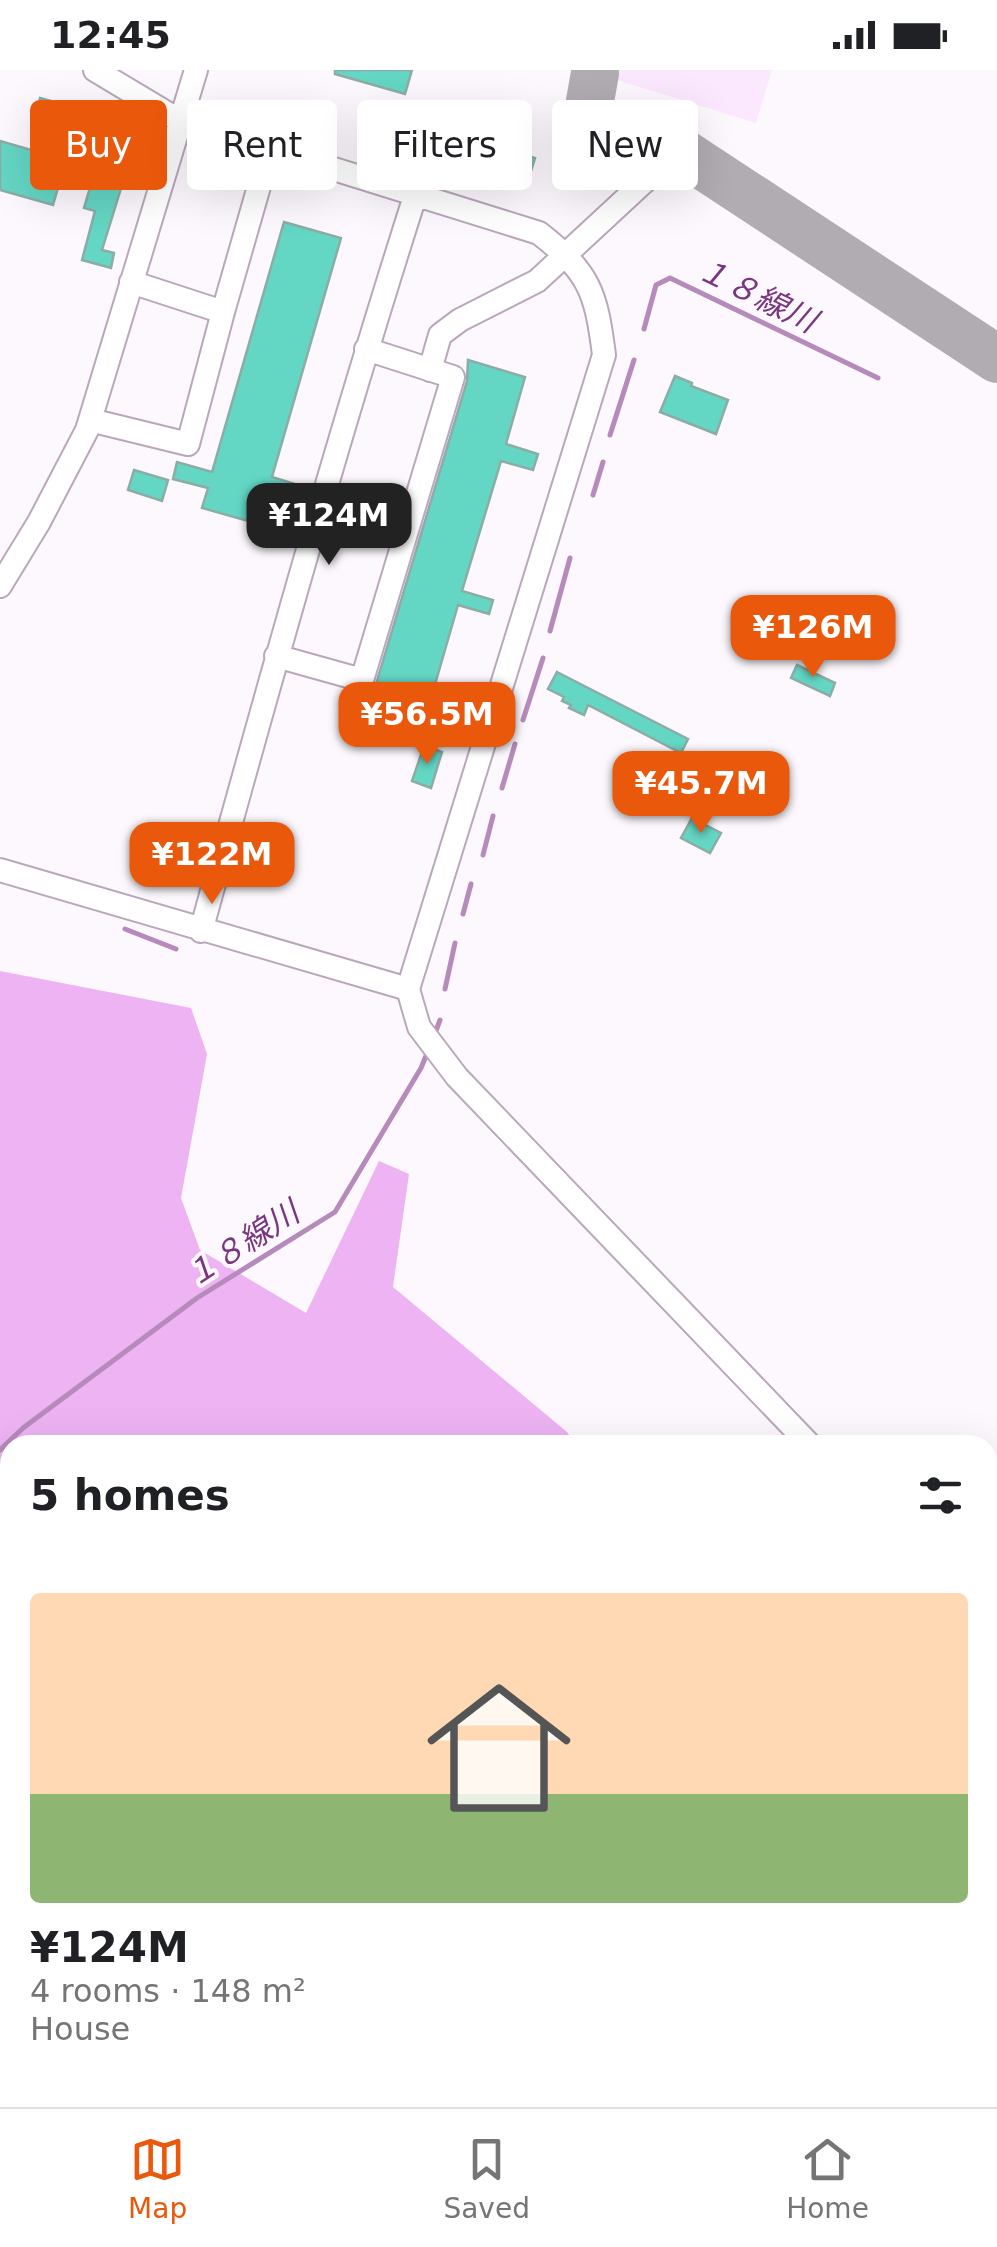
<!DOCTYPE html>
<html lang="en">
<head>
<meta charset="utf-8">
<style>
  :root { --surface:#fff; --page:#f6f6f6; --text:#202124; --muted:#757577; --line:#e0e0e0; --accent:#ea580c }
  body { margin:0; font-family:"DejaVu Sans","Noto Sans JP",sans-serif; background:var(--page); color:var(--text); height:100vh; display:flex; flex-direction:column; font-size:38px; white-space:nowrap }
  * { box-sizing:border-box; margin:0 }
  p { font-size:32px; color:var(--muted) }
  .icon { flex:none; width:55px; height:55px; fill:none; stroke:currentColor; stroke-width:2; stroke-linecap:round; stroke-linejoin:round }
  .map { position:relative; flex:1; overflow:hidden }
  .panel { position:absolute; left:0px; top:1365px; width:998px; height:672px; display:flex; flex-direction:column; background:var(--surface); border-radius:30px 30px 0 0; box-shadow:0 10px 40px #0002 }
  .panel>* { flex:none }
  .hud { position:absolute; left:30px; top:30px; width:938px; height:90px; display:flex; gap:20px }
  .price { position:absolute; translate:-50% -85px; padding:0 22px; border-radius:20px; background:var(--accent); color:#fff; font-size:32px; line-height:65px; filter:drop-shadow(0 2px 5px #0008) }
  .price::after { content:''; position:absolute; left:50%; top:60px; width:30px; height:22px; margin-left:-15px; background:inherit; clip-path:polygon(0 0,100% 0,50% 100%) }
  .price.current { background:#222; color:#fff }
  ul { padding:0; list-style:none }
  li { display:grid; align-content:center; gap:20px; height:530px; padding:0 30px }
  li+li { border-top:2px solid var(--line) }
  li span { display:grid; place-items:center; height:310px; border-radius:10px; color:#555 }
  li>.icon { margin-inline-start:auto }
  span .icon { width:180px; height:180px; fill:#fffc; stroke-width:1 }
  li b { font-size:42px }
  h2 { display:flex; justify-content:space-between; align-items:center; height:120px; padding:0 30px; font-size:42px }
  .tag { padding:0 35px; border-radius:10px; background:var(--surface); box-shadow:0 10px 40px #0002; font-size:35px; line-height:90px }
  .tag.current { background:var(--accent); color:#fff }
  .status { display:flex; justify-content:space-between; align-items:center; height:70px; padding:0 50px; background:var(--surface); direction:ltr }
  .status svg { height:28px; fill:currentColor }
  .tab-bar { display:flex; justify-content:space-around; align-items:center; height:140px; border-top:2px solid var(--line); background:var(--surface); font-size:28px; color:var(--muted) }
  .tab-bar a { display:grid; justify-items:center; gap:5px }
  .tab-bar .current { color:var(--accent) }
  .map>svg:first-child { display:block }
</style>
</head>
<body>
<div class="status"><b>12:45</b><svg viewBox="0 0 49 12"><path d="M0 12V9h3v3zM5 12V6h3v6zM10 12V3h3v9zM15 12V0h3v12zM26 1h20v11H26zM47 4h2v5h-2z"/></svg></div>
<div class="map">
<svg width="997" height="2037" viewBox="0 0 997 2037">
  <rect width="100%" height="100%" fill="#fcf8fd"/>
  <path fill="#fce8fe" d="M584 0H772L756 53Z"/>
  <path fill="#edb3f3" d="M0 901 191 938 207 984 181 1128 200 1180 306 1243 379 1091 409 1104 393 1217 567 1362 576 1375H10V1773L0 1762Z"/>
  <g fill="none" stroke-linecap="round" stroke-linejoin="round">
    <path stroke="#b68aba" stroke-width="5" d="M644 259 656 215 670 208 878 308
      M610 365 634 290
      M593 425 603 392
      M550 561 570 488
      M523 650 543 588
      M502 718 515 674
      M483 785 493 746
      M463 844 471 814
      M125 859 176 879
      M445 919 455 873
      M434 966 440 950
      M0 1380 23 1358 197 1228 335 1142 421 998 428 981"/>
    <path stroke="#b1acb2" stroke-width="48" d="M595 3 587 48 682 82 997 289"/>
  </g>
  <path fill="#64d6c4" stroke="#8caca5" stroke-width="2.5" d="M335 0H412L405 24 335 4Z
    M40 28 81 39 76 52 37 41Z
    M0 71 66 90 53 135 0 120Z
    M496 76 535 88 531 101 492 88Z
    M97 94 126 102 102 180 114 183 111 198 82 190 95 141 84 138Z
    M284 152 341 168 272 407 308 418 303 436 267 425 259 454 202 438 208 418 173 409 177 392 212 402Z
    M468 290 525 307 506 374 538 384 533 400 501 391 462 521 493 530 489 544 458 535 425 649 368 632 376 614 467 311Z
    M675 306 692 313 691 316 728 330 716 364 660 342Z
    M134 400 168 410 162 431 128 420Z
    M797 595 835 613 830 626 791 608Z
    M557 602 688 669 681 683 588 635 584 645 569 638 571 635 562 631 564 627 548 619Z
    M424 676 442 682 431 718 412 711Z
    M692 748 721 763 710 783 681 768Z"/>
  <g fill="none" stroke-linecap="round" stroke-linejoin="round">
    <defs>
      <path id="minor" d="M95 0 180 51 539 163C590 203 596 222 604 285L408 919 419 957 457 1007 810 1375
        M223 242 270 78
        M430 300 440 265 460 250 537 211 659 98 682 82
        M90 350 188 374 223 242 131 212
        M0 516 39 452 87 360 196 0
        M276 586 362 610 453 307 366 279
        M0 800 408 919
        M201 861C269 614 338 367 416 123
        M988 1437 997 1428
        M988 1475 997 1482
        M988 1560 997 1570
        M0 1706 10 1716
        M988 1748 997 1758
        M0 1781 10 1792
        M988 1909 997 1919
        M0 1929 10 1940
        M93 2028 102 2037
        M232 2028 241 2037
        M469 2028 478 2037
        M579 2028 588 2037
        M679 2028 689 2037
        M785 2028 794 2037
        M944 2028 953 2037
        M499 2037 509 2028"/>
    </defs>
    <use href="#minor" stroke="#baa7bb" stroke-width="26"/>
    <path stroke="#969097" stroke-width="2.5" stroke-dasharray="2.5 8" stroke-linecap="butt" d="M988 2003 997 1994
      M40 2037 50 2028"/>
    <use href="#minor" stroke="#fff" stroke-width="22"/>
  </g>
  <g text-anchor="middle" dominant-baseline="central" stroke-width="8" stroke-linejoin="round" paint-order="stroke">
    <g font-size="32" font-style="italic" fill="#793580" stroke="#fcf8fd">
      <text transform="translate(757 225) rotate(26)">１８線川</text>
      <text transform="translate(242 1174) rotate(-33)">１８線川</text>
    </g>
  </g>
</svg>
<b class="price current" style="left:329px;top:498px">¥124M</b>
<b class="price" style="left:813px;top:610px">¥126M</b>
<b class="price" style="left:427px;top:697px">¥56.5M</b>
<b class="price" style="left:701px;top:766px">¥45.7M</b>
<b class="price" style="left:212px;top:837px">¥122M</b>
<div class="hud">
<a class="tag current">Buy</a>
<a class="tag">Rent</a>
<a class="tag">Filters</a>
<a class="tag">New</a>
</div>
<section class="panel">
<h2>5 homes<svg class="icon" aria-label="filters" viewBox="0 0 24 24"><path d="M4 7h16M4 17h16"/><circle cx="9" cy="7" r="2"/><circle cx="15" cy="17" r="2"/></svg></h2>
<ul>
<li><span style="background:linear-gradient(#ffd9b3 65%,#8fb573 0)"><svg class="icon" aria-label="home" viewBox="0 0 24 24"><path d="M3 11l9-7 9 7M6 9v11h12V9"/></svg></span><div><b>¥124M</b><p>4 rooms · 148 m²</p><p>House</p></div></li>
</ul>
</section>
</div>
<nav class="tab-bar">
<a class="current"><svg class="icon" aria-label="map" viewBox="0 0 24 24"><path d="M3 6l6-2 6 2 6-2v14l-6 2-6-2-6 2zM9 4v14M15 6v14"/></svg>Map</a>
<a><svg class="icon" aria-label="saved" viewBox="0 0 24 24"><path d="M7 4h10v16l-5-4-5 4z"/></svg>Saved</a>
<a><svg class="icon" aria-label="home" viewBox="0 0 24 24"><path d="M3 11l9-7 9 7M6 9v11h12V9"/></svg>Home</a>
</nav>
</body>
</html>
